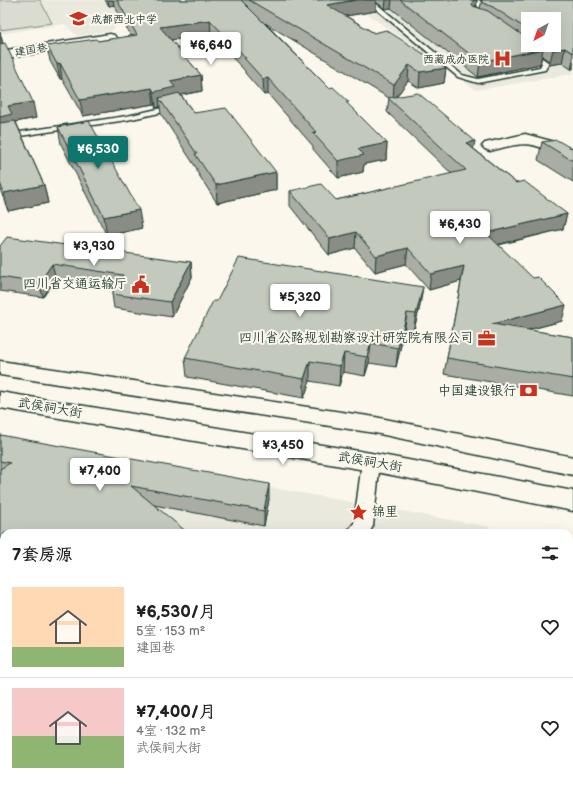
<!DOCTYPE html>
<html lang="zh">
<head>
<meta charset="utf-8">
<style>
  :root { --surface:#fff; --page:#f2f2f2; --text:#222; --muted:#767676; --line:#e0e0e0; --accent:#0f766e }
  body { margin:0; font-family:"Balsamiq Sans","LXGW WenKai TC",sans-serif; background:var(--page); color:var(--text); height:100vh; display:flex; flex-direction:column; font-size:15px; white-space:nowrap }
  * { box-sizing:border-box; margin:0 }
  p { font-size:13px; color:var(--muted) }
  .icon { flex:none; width:22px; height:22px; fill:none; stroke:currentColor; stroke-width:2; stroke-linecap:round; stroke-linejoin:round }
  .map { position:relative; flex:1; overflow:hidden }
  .panel { position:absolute; left:0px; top:529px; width:573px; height:256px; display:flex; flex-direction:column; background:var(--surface); border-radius:12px 12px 0 0; box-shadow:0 4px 16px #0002 }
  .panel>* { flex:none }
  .needle { width:26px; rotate:220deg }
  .buttons { position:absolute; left:521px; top:12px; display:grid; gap:8px }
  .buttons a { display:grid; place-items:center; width:40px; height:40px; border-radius:0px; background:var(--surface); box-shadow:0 4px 16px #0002; font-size:20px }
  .price { position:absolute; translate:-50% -34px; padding:0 9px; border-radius:4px; background:#fff; color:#222; font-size:13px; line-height:26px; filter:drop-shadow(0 1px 2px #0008) }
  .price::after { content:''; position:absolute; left:50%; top:24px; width:12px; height:9px; margin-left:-6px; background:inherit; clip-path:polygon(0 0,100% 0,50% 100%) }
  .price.active { background:var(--accent); color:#fff }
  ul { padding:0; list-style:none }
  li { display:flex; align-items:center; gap:12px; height:100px; padding:0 12px }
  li+li { border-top:1px solid var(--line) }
  li span { display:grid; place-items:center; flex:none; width:112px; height:80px; border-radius:0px; color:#555 }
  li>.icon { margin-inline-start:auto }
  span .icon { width:48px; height:48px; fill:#fffc; stroke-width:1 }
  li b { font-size:17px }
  h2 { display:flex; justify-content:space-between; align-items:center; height:48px; padding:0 12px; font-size:17px }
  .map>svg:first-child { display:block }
</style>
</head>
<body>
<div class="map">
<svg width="573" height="785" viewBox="0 0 573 785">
  <rect width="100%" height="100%" fill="#fbf7ec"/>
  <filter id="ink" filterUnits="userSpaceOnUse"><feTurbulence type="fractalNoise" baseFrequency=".025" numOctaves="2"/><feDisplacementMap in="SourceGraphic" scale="8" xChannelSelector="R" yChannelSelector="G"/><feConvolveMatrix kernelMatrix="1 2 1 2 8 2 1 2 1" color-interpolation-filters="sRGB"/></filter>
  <g filter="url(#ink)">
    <path fill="#eae9de" d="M0 0H175L194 14 119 24 111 31 77 36 65 24 0 34Z
      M347 0H513L528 19V45H554L573 38V74L476 90Z
      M0 439 318 496 490 527 484 533H4V781H243L240 785H0Z"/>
    <path fill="#dbdcd1" stroke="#7d8c82" d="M0 0H40L52 23 0 30Z"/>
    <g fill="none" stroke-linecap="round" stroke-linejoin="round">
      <defs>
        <path id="service" d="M365 0H372L462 75 478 79 540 67 542 63 527 51 530 49 549 63 545 70 478 83 458 77Z
          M473 0H479L484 6 477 17 479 19 476 21 471 18 478 6Z
          M175 105 179 107 178 109 127 120 0 139V135L127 116Z"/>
        <path id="pedestrian" d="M371 455 378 457 380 462 373 526 369 533H346L354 523 362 462 364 457Z
          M85 781H112L111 785H83Z"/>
        <path id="minor" d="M110 34 114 35 116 38 114 41 0 59V51Z
          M525 134 551 141 573 154V166C562 163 553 154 543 149 527 139 507 147 490 151L485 149 482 146 485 143Z"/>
        <path id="secondary" d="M0 361 375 417 573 457V475L375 433 0 375Z
          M0 392 371 453 573 491V511L371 471 0 408Z"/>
      </defs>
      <use href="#service" stroke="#1f3d34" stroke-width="3"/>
      <use href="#pedestrian" stroke="#1f3d34" stroke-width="3"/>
      <use href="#minor" stroke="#1f3d34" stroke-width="3"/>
      <use href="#secondary" stroke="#1f3d34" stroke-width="3"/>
      <use href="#service" fill="#fbf7ec" fill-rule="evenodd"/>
      <use href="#pedestrian" fill="#fbf7ec" fill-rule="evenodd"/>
      <use href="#minor" fill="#fbf7ec" fill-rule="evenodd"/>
      <use href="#secondary" fill="#fbf7ec" fill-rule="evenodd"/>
    </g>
    <path fill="#a9ada3" stroke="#1f3d34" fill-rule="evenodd" d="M105 0H477L476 7 480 8 482 1 481 0H573V69H571L562 63 549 65 550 62 542 56 540 64 478 77 391 8 385 9 376 2V11L346 16 374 33 446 68 444 83 419 88 408 81 396 97 474 149 516 183 567 214 563 229 499 245 562 321 528 330 573 337V396L444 374 461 281 429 290 406 264 375 272 355 248 329 255 290 206V191L336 200 452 174 387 112 389 98 265 23 329 88 348 105 387 143 386 160 364 164 363 172 338 178 313 149V146L268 94 264 95 245 73V71L211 35 171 40 201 75 202 91 181 95 194 113 276 172V190L217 203 197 172V169L161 114 160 107 156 108 154 104 83 116 62 79H60L50 61 47 46 98 41 131 36 114 5 109 6ZM528 19 554 45H528Z
      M0 32 3 44 36 118 16 122 44 185 48 203 8 211 0 189Z
      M58 127 142 228 107 236 61 144Z
      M542 142 569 147 573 148V182L538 160Z
      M0 246 191 262 192 277 172 317 114 308 112 294 115 288 56 279 43 297 0 291Z
      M217 301 420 306 413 333 404 332 396 367 369 363 365 376 343 372 339 386 310 381 304 398 187 377 185 358Z
      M0 435 269 499 264 526 154 505 4 533V586L0 582Z
      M0 641 4 643V755L0 751Z
      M573 764V784L569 780V769Z
      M214 781H327L323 785H218Z
      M381 781H454L459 785H386Z"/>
    <path fill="#898d85" stroke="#1f3d34" d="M108 0H113L114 5 109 6Z
      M356 0H376V11L327 19V5Z
      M386 0H392L391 8 385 9Z
      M474 0H477L476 6 470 17 472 3Z
      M210 20 211 35 162 41 160 27Z
      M0 33 4 49 0 50Z
      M565 48 562 63 549 65 553 50Z
      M543 49 540 64 478 77 480 62Z
      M573 61V69H571Z
      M60 63 62 79H60L57 64Z
      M409 65 408 81 393 101 394 85Z
      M446 68 444 83 419 88 420 72Z
      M201 75 202 91 176 96 159 98 160 107 156 108 154 92 170 81Z
      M268 78V94L264 95 263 79Z
      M152 88 154 104 83 116 80 100Z
      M33 102 36 118 14 122 0 135V117L8 106Z
      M475 141 472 156 466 143Z
      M387 143 386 160 364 164 363 172 338 178V161L358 149Z
      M276 172V190L217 203 216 185Z
      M44 185 48 203 8 211 4 193Z
      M139 210 142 228 107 236 104 217Z
      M567 214 563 229 483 248 486 233Z
      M356 232 355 248 329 255 330 239Z
      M408 248 406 264 375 272 376 256Z
      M191 262 192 277 172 317 170 302Z
      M52 264 56 279 43 297 39 283Z
      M464 266 461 281 429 290 431 274Z
      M423 287 420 306 413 333 416 314Z
      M566 305 562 321 489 340 492 324Z
      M407 313 404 332 396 367 398 348Z
      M371 343 369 363 365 376 367 357Z
      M344 353 343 372 339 386 340 366Z
      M310 361V381L304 398V379Z
      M269 484V499L264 526V511Z
      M172 781H184L180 785H168Z
      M318 781H327L323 785H315Z"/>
    <path fill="#c4c9be" stroke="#1f3d34" d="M117 0H241L329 88 333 87 349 102H346L387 143 358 149 364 155 338 161 313 133 316 132 268 78 263 79 244 58H246L210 20 160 27 201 75 170 81 175 87 154 92 152 88 80 100 60 63 57 64 47 46 96 39 98 41 137 35Z
      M249 0H356L327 5 374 33 386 30 446 68 420 72 409 65 394 85Z
      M400 0H474L472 3 473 6 488 11 528 39V45H537L543 49 480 62Z
      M483 0H573V53L565 48 553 50V47L550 45H554V19H528V30L493 7 481 2Z
      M5 43 33 102 8 106 12 114 0 117V44Z
      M179 93 194 113 226 108 276 172 216 185 195 154H197L159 98Z
      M418 93 475 141 466 143 516 183 524 181 567 214 486 233 533 278 538 277 566 305 492 324 573 337V379L447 358 464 266 431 274 408 248 376 256 356 232 330 239 290 191 321 184 336 200 466 170 388 98Z
      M15 121 44 185 4 193 0 183V123Z
      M89 121 139 210 104 217 58 127Z
      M557 140 569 147 573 148V161L542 142Z
      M7 237 191 262 170 302 112 294 123 275 52 264 39 283 0 277V246Z
      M239 258 423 287 416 314 407 313 398 348 371 343 367 357 344 353 340 366 310 361 304 379 185 358 213 301H217Z
      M0 435 269 484 264 511 131 486 188 533H4V577L0 573V469L10 463 0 461Z
      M1 640 4 643V749L0 744V641Z
      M573 764V778L569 775V769Z
      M118 781H172L168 785H114Z
      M223 781H318L315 785H227Z
      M395 781H454L459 785H399Z"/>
  </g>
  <defs>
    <symbol id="school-bare" viewBox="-9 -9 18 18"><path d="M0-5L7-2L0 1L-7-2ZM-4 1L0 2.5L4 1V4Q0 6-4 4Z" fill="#c8321e" stroke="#fbf7ec" stroke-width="2.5" paint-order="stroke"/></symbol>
    <symbol id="hospital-bare" viewBox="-9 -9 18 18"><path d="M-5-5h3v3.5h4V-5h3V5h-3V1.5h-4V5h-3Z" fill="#c8321e" stroke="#fbf7ec" stroke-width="2.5" paint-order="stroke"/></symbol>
    <symbol id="civic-bare" viewBox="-9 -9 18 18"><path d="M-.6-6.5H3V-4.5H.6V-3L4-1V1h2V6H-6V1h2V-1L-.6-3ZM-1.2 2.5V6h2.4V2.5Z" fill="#c8321e" stroke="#fbf7ec" stroke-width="2.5" paint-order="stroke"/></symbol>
    <symbol id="office-bare" viewBox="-9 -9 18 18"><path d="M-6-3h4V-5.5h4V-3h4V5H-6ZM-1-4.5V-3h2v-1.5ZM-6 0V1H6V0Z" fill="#c8321e" stroke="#fbf7ec" stroke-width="2.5" paint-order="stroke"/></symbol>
    <symbol id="bank-bare" viewBox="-9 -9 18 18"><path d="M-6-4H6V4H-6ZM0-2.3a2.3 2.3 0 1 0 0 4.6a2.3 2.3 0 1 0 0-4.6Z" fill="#c8321e" stroke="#fbf7ec" stroke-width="2.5" paint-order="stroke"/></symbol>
    <symbol id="sight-bare" viewBox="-9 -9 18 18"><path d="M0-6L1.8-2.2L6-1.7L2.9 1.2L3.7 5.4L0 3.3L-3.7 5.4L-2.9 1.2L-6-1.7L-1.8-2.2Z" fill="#c8321e" stroke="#fbf7ec" stroke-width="2.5" paint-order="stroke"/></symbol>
  </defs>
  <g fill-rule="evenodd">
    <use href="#school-bare" x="66" y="6" width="25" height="25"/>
    <use href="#hospital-bare" x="490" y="46" width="25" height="25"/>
    <use href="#civic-bare" x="128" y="272" width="25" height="25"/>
    <use href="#office-bare" x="474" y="326" width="25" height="25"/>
    <use href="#bank-bare" x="516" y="378" width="25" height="25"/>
    <use href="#sight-bare" x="346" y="500" width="25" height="25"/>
  </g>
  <g text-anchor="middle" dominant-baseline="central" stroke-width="4" stroke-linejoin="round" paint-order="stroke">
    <g font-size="11" fill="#1f3d34" stroke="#fbf7ec" text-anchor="start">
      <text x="91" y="19">成都西北中学</text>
      <text x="489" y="59" text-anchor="end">西藏成办医院</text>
    </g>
    <g font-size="11" fill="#1f3d34" stroke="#fbf7ec">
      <text transform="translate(31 50) rotate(-9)">建国巷</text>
    </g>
    <g font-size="13" fill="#1f3d34" stroke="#fbf7ec" text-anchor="end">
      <text x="127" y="284">四川省交通运输厅</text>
      <text x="473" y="338">四川省公路规划勘察设计研究院有限公司</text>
      <text x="516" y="391">中国建设银行</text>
      <text x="372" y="512" text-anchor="start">锦里</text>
    </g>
    <g font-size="13" fill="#1f3d34" stroke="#fbf7ec">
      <text transform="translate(50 408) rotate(10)">武侯祠大街</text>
      <text transform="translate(370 462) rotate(10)">武侯祠大街</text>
    </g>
  </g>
</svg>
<div class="buttons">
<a><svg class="needle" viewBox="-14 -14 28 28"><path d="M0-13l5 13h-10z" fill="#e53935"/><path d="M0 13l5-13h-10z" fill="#767676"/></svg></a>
</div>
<b class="price" style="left:211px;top:66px">¥6,640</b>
<b class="price active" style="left:98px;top:170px">¥6,530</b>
<b class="price" style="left:460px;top:245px">¥6,430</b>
<b class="price" style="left:94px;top:267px">¥3,930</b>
<b class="price" style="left:300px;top:318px">¥5,320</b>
<b class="price" style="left:283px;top:466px">¥3,450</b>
<b class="price" style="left:100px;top:492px">¥7,400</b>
<section class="panel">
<h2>7套房源<svg class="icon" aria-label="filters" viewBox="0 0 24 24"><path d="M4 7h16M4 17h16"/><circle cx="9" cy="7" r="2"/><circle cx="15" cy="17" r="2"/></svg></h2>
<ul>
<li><span style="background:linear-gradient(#ffd9b3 75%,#8fb573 0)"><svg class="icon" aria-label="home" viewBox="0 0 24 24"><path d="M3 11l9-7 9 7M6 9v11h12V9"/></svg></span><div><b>¥6,530/月</b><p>5室 · 153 m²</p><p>建国巷</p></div><svg class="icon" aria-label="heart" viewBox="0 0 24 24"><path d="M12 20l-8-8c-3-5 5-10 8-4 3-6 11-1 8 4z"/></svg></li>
<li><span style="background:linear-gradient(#f6c9c9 60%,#8fb573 0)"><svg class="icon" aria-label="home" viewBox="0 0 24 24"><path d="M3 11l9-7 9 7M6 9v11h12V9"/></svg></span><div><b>¥7,400/月</b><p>4室 · 132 m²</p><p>武侯祠大街</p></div><svg class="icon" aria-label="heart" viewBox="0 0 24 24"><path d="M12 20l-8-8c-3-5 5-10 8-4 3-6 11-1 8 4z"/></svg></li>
</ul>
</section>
</div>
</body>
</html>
